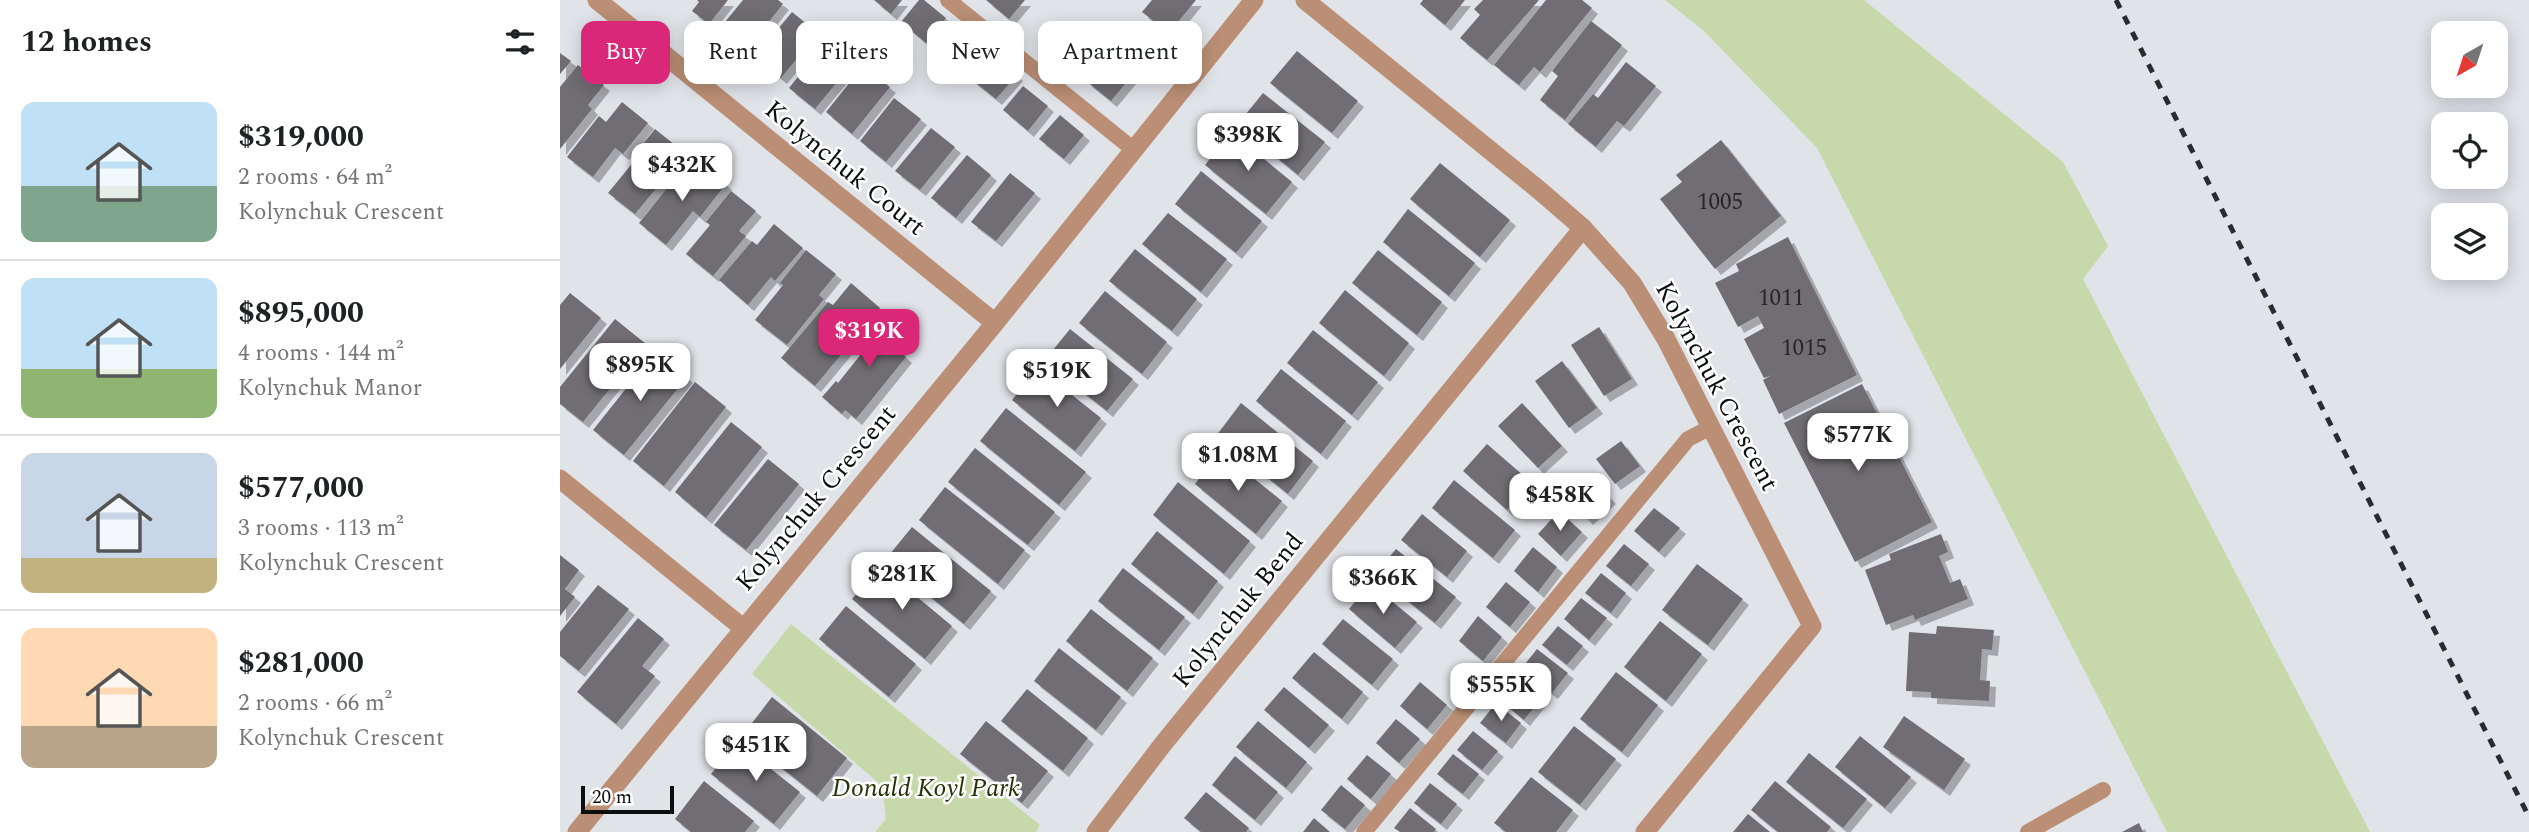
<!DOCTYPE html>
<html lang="en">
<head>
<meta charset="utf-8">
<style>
  :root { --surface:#fff; --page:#f2f2f2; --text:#202124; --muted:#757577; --line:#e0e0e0; --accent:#db2777 }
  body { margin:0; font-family:Spectral,serif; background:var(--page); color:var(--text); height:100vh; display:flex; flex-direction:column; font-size:26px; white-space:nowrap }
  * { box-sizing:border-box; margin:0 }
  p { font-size:23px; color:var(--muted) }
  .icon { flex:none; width:38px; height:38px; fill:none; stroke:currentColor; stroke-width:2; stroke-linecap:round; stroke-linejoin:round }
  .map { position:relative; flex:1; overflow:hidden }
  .side { display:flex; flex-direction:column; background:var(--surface); width:560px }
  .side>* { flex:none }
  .banner { position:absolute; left:21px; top:21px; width:665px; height:63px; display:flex; gap:14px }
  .needle { width:46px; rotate:219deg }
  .controls { position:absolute; left:1871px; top:21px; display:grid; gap:14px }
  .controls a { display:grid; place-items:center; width:77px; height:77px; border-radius:14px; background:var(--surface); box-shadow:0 4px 18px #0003; font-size:35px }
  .scale { position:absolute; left:21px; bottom:18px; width:93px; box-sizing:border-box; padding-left:7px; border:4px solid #0c0d0f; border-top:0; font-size:19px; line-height:24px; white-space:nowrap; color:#0c0d0f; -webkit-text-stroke:5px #fff; paint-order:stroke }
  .price { position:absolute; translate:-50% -60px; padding:0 16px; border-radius:14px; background:#fff; color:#222; font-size:23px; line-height:46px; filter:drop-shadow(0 2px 4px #0008) }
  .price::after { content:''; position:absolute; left:50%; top:42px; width:21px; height:16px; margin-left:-10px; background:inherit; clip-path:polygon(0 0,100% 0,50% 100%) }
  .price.active { background:var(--accent); color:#fff }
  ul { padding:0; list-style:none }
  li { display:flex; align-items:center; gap:21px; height:175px; padding:0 21px }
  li+li { border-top:2px solid var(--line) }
  li span { display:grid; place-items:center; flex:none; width:196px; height:140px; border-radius:14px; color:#555 }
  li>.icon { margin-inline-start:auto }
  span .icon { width:84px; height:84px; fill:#fffc; stroke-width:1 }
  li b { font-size:30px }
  h2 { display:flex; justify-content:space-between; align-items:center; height:84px; padding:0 21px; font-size:30px }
  .tag { padding:0 24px; border-radius:14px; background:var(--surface); box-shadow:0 4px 18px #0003; font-size:24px; line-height:63px }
  .tag.active { background:var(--accent); color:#fff }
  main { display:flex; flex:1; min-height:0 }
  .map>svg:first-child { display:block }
</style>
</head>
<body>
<main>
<section class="side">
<h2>12 homes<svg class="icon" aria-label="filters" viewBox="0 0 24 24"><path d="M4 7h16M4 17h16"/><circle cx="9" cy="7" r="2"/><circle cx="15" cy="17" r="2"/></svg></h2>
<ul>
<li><span style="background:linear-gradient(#bfe0f5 60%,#7fa58c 0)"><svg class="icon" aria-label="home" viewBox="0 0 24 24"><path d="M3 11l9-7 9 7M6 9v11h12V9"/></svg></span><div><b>$319,000</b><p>2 rooms · 64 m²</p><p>Kolynchuk Crescent</p></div></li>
<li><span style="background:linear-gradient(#bfe0f5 65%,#8fb573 0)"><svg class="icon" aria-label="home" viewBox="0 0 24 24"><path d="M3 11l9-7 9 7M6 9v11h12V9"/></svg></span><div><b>$895,000</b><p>4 rooms · 144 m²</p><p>Kolynchuk Manor</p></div></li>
<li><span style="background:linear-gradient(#c9d6e8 75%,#c2b280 0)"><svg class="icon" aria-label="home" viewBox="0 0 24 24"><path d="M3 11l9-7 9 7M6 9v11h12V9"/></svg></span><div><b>$577,000</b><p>3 rooms · 113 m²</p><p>Kolynchuk Crescent</p></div></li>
<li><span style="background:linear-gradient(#ffd9b3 70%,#b9a48a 0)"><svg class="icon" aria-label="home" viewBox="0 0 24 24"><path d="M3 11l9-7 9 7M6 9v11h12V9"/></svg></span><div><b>$281,000</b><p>2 rooms · 66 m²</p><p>Kolynchuk Crescent</p></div></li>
</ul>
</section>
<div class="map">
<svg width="1969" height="832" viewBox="0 0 1969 832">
  <defs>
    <filter id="shadow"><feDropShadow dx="6" dy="6" stdDeviation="0" flood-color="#0004"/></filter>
  </defs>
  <rect width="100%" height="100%" fill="#e0e3e8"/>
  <path fill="#c7d9ab" d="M1105 0H1304L1503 162 1548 246 1523 279 1810 832H1607L1257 148 1144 31Z
    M231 624 480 825 476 832H315L326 819 322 786 192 674Z"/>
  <path fill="#6f6e73" filter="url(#shadow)" d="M137 0H168L149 24 132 11 139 2Z
    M183 0H218L223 4 187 49 160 28Z
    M314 0H342L331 14Z
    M359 0H364L386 18 366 43 341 22Z
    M426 0H465L449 19Z
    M592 0H636L609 33 582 12Z
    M863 0H905L885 25 860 4Z
    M923 0H979L927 60 900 38 920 15 914 9Z
    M986 0H1022L1032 8 980 72 974 67 959 85 934 65Z
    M232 12 258 33 221 78 195 57Z
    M1031 21 1062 45 1005 120 980 100 998 76 992 71Z
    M396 25 421 46 401 70 376 50Z
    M266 42 292 64 255 109 229 88Z
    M737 51 798 101 772 133 710 83Z
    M0 53 11 61 0 74Z
    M432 54 457 75 436 99 411 79Z
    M546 56 571 77 551 101 526 81Z
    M1066 62 1096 86 1064 126 1057 121 1036 147 1008 124 1033 94 1038 98Z
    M18 65 44 85 28 105 32 109 0 149V87Z
    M303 66 330 87 292 134 266 112Z
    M463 86 488 106 468 131 443 110Z
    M703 93 765 142 738 175 677 125Z
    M334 98 361 119 326 162 300 141Z
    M62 102 88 123 63 154 55 148 33 177 7 157 39 116 46 122Z
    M500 115 524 135 504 159 479 139Z
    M371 128 395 147 360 190 335 171Z
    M95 129 120 149 104 169 109 173 75 214 48 193 75 160 71 158Z
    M671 132 732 182 706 214 645 165Z
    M1161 140 1221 216 1155 269 1100 199 1122 182 1116 175Z
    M407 155 431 175 396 218 371 198Z
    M138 162 166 184 140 217 133 211 106 245 79 223 112 182 118 187Z
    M880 163 950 220 920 257 850 199Z
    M641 171 702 221 676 253 615 204Z
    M450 173 475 193 436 241 411 222Z
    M171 191 196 211 179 231 186 236 153 276 126 254 150 225 146 222Z
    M848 209 915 263 889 296 823 242Z
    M608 213 667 259 641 292 582 244Z
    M214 224 243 248 215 281 211 277 188 305 159 280 192 241 197 245Z
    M1228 237 1297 375 1219 414 1203 380 1212 375 1204 378 1184 339 1204 328 1198 316 1178 327 1155 283 1179 271 1176 264Z
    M575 249 637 299 612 331 549 281Z
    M246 250 276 274 259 295 264 299 227 345 195 320 223 285 220 283Z
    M818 250 882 302 857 335 792 283Z
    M291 283 320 308 255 386 221 358 268 302 273 305Z
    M785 290 849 343 824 376 759 323Z
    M545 291 607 342 582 374 519 323Z
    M10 293 41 318 0 369V305Z
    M326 316 351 336 339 351 346 357 296 419 285 410 282 414 262 397 276 381 278 383 302 353 298 350Z
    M55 319 86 344 23 422 0 404V387Z
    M1039 327 1072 379 1044 396 1011 345Z
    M510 329 573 379 547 411 484 361Z
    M753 330 818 382 792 415 727 363Z
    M96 351 127 377 64 455 33 430Z
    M1002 361 1037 408 1009 428 975 381Z
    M478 368 541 418 515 451 452 400Z
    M721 369 786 421 761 454 696 401Z
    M135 382 166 407 104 486 73 461Z
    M1302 384 1372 522 1295 562 1224 423Z
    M681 403 753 461 728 494 656 436Z
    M962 403 1002 446 978 468 938 426Z
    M446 408 526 472 499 505 420 441Z
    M171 422 202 447 146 518 115 492Z
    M1061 441 1080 466 1055 484 1036 459Z
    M927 444 971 482 947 510 903 471Z
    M415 448 495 512 468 545 388 482Z
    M660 451 722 501 696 534 635 484Z
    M208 459 239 484 186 550 154 525Z
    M1029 475 1050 498 1027 519 1006 496Z
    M894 480 955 530 933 558 872 508Z
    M618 482 690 541 664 574 593 515Z
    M385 487 465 550 438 584 359 520Z
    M1094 508 1120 528 1099 552 1074 531Z
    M999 511 1022 532 1001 556 978 534Z
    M862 514 907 551 887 577 841 540Z
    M352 527 431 591 404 624 325 560Z
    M597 531 658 581 633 614 571 564Z
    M1381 534 1388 552 1379 556 1390 583 1400 579 1408 599 1355 620 1353 615 1326 625 1305 570 1331 560 1329 554Z
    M1064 544 1089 564 1071 586 1046 566Z
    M973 547 997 567 978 592 954 571Z
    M836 549 896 597 875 623 815 574Z
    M0 555 19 570 5 589 15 597 0 616Z
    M1137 564 1183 599 1148 645 1102 610Z
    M320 566 392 626 365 659 292 599Z
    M563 568 625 617 599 650 538 601Z
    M1041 573 1066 593 1051 613 1025 593Z
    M946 582 970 602 950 627 926 607Z
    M810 583 857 622 835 648 789 609Z
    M38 585 69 609 19 671 0 656V632Z
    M1021 598 1047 618 1029 640 1004 619Z
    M286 606 356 664 329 697 259 639Z
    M531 609 593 658 567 691 506 641Z
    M918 616 942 637 923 661 899 641Z
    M78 618 104 639 82 666 95 676 56 724 17 692Z
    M783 619 833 659 812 685 762 644Z
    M1100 621 1142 654 1106 701 1064 667Z
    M998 626 1023 646 1007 665 982 645Z
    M1377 626 1434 630 1432 650 1422 649 1420 680 1430 681 1429 701 1371 698V692L1346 691 1349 632 1376 634Z
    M499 648 561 697 536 730 474 681Z
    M977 649 1008 673 992 693 961 669Z
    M754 652 803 692 782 719 732 678Z
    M1056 672 1098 705 1062 752 1020 719Z
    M955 680 980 700 964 720 939 699Z
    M860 682 887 705 867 729 840 706Z
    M724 687 769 725 749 748 704 710Z
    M467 689 528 738 503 771 441 721Z
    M212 697 287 758 257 796 182 736Z
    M936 703 961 723 946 743 920 723Z
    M1344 716 1405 759 1384 790 1323 747Z
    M836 719 860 739 839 763 816 743Z
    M426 721 488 771 462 803 400 754Z
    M698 721 747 762 726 788 676 747Z
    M1014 726 1056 759 1020 805 978 772Z
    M913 731 938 751 922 770 897 750Z
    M1300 736 1351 777 1325 808 1275 767Z
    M177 742 240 792 214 824 151 774Z
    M1249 753 1307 799 1283 828 1226 782Z
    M893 754 919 774 903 794 877 774Z
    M807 755 831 774 811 799 787 779Z
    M675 756 718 792 695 820 652 785Z
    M971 777 1013 810 996 832H946L934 823Z
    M144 781 194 821 185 832H131L115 819Z
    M1215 781 1271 827 1267 832H1218L1191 810Z
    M870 783 897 804 881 824 854 803Z
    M781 785 805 805 785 829 761 810Z
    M646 792 689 828 686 832H641L624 818Z
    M850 808 876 829 874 832H840L834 828Z
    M1188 814 1210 832H1173Z
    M754 818 770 832H743Z
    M1579 823 1583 832H1562Z"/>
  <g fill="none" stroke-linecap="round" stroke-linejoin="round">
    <path stroke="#bb8f75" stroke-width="16" d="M388 0 574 150
      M804 832 1128 439 1151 427
      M1468 832 1543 790"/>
    <path stroke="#bb8f75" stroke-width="19" d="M37 0 435 323
      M745 0 979 190 1023 228 1072 283 1106 339 1252 626 1085 832
      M0 479 183 628
      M17 832 435 323 694 0
      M536 832 603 744 1023 228"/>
    <path stroke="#2a2b2e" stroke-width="5" stroke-dasharray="9 9" stroke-linecap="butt" d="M1556 0 1969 817"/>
  </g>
  <g text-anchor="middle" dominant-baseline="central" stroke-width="5" stroke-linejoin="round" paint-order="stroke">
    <g font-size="23" fill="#252528">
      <text x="1160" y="202">1005</text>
      <text x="1221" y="298">1011</text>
      <text x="1244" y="348">1015</text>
    </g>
    <g font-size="26" fill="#0c0d0f" stroke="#fff">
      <text transform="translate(285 168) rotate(39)">Kolynchuk Court</text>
      <text transform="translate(1157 386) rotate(62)">Kolynchuk Crescent</text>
      <text transform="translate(256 498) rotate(-50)">Kolynchuk Crescent</text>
      <text transform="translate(678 610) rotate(-51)">Kolynchuk Bend</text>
    </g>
    <g font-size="26" font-style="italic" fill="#263407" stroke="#fff">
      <text x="366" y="788">Donald Koyl Park</text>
    </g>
  </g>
</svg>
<div class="controls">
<a><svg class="needle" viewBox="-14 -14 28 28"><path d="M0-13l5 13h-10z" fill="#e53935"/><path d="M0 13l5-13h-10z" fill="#757577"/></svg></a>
<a><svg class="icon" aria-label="locate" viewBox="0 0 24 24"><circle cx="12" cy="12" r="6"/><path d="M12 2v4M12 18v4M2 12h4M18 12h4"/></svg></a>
<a><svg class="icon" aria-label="layers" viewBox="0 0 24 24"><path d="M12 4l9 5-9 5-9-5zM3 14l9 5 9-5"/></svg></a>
</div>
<div class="scale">20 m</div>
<b class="price" style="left:688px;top:173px">$398K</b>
<b class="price" style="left:122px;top:203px">$432K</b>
<b class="price active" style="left:309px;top:369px">$319K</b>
<b class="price" style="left:80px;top:403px">$895K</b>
<b class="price" style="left:497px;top:409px">$519K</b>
<b class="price" style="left:1298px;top:473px">$577K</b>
<b class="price" style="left:678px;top:493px">$1.08M</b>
<b class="price" style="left:1000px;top:533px">$458K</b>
<b class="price" style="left:342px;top:612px">$281K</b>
<b class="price" style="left:823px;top:616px">$366K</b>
<b class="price" style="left:941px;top:723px">$555K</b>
<b class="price" style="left:196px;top:783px">$451K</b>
<div class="banner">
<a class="tag active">Buy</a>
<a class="tag">Rent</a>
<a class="tag">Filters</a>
<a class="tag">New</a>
<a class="tag">Apartment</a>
</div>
</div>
</main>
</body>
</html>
